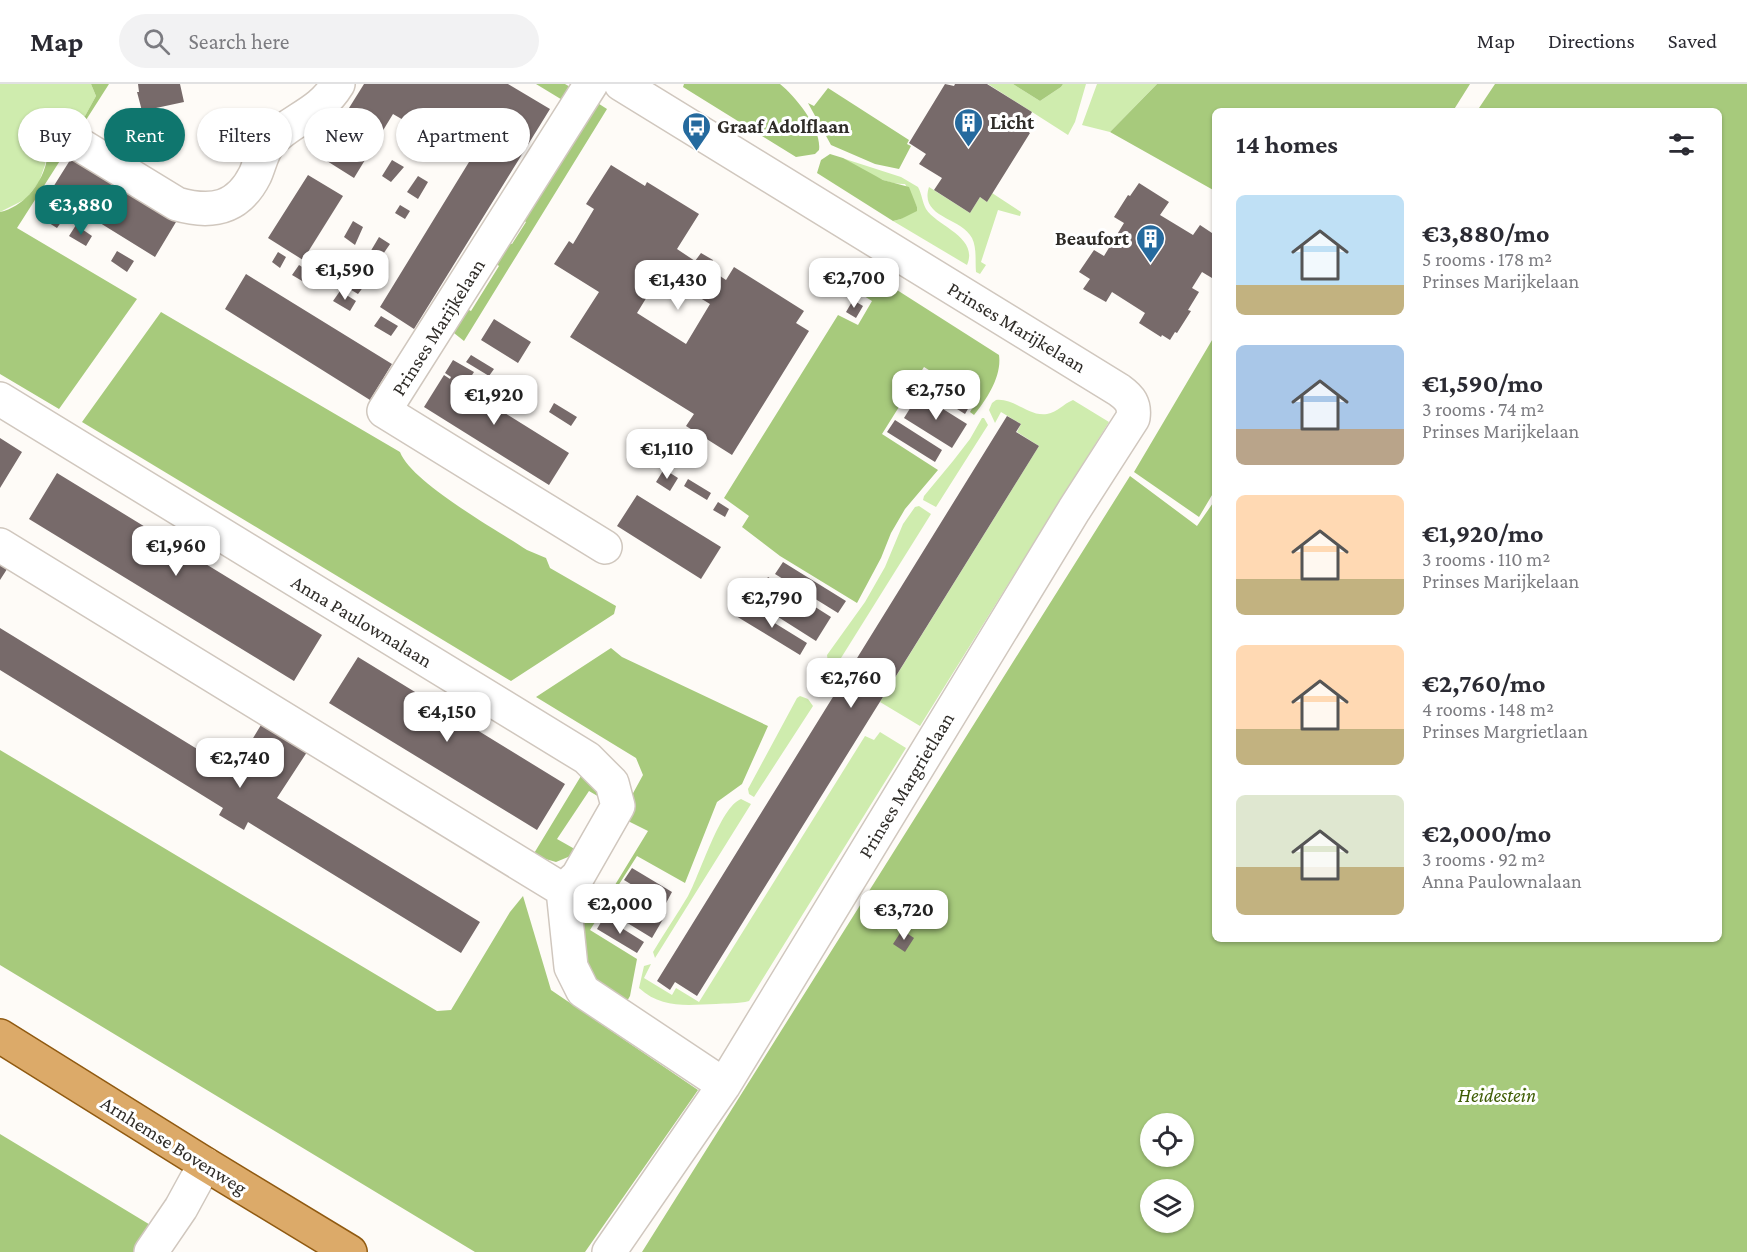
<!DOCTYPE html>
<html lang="en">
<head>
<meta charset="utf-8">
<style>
  :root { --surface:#fff; --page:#f2f2f3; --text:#2b2b33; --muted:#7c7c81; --line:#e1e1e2; --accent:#0f766e }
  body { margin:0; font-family:"Crimson Pro",serif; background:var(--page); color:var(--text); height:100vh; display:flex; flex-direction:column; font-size:22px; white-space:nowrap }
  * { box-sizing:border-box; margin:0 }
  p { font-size:20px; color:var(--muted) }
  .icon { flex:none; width:33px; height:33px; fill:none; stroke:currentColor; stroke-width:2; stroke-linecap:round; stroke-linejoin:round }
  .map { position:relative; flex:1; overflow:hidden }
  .sheet { position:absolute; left:1212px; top:24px; width:510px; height:834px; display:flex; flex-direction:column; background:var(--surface); border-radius:9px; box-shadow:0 2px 4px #0004 }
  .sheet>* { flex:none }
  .banner { position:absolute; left:18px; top:24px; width:570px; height:54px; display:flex; gap:12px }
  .fabs { position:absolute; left:1140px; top:1029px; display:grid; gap:12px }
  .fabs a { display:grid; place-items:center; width:54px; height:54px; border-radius:50%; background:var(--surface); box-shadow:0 2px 4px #0004; font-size:30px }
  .price { position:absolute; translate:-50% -51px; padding:0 14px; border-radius:12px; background:#fff; color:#222; font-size:20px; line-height:39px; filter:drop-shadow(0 2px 3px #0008) }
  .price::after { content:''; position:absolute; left:50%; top:36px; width:18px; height:14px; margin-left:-9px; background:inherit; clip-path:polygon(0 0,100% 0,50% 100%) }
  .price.current { background:var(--accent); color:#fff }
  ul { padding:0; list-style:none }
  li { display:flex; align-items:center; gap:18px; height:150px; padding:0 24px }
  li span { display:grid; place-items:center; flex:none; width:168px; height:120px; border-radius:9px; color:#555 }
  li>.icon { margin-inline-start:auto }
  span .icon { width:72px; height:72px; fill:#fffc; stroke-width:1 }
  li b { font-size:26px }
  h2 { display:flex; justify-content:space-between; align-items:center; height:72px; padding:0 24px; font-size:26px }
  .tag { padding:0 21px; border-radius:27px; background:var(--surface); box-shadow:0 2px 4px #0004; font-size:21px; line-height:54px }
  .tag.current { background:var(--accent); color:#fff }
  header { display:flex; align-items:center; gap:36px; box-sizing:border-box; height:84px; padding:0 30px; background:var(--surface); border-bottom:2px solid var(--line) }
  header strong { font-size:28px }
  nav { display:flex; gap:33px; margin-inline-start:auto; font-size:21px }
  .search { width:420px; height:54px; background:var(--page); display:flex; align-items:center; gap:15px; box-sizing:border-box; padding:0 21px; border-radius:33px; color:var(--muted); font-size:22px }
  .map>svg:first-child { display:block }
</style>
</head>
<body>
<header>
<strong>Map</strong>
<div class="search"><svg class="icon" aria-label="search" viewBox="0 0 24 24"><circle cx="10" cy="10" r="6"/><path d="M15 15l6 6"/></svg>Search here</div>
<nav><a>Map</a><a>Directions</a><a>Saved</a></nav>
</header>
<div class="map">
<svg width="1747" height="1168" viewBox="0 0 1747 1168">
  <rect width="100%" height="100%" fill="#fefbf7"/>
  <path fill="#cfecae" d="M0 0H91L96 12 85 32 69 34 49 59 45 81 39 98 26 115 0 128Z
    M988 0H1013L1040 17 1061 3 1063 0H1086L1075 38 1068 51Z
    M1097 0H1157L1110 48 1082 41Z
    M842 74 901 93 918 103C922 110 922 118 926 125 938 143 979 153 967 181L893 137 901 135 917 123 905 100C883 101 861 84 842 74Z
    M929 103 970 129 980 113 987 118 992 109 1021 128 1020 132 998 126 981 178 986 181 980 190 976 188C975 177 977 164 972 154 961 133 919 134 929 103Z
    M996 316C1015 314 1029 333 1047 330 1058 328 1063 320 1073 316L1109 338 920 642 880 618 1039 362 1017 348 1021 340 1001 328 995 339 989 326 992 319Z
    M982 334H984L988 341 936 423 923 416 924 412 953 377 970 355Z
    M919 422 931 430 836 582 828 579 827 571 865 518 885 483 903 440 915 423Z
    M800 612 808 615 813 622 754 713 749 710 748 705 797 614Z
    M880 648 906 664 749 917C739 920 726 919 716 920 687 921 662 925 639 904L644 882 651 880 644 894 672 911 676 904 699 918 865 652 874 656Z
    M741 715 751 720 655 874 653 868C664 849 677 831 688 812 700 791 720 723 741 715Z"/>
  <path fill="#a7ca7c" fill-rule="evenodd" d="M91 0H109L17 144 137 215 59 325 0 290V128C23 123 40 102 46 80 48 68 48 54 56 44 63 35 75 34 85 32L96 12Z
    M536 0H565L572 4 564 17Z
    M684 0H780C796 13 822 45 819 66L815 70 796 73 683 3Z
    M1013 0H1063L1061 3 1040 17Z
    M1157 0H1470L1453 27H1215V107L1110 48Z
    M1495 0H1747V1168H642L1130 392 1197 442 1215 416V855H1719V27H1477ZM1150 1040H1184V1072H1150ZM1150 1106H1184V1138H1150Z
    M828 4 909 56 907 60 911 62 899 85 875 80 831 61 808 19 814 22Z
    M593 16 607 25 464 257 449 245 463 223 471 227 499 182 492 176 504 157 512 160 526 138 519 133Z
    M830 70 843 74 883 96 909 103 917 123V127L901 135 893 137 817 89 821 76Z
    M864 185 999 271C1002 292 987 315 974 331L970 328 977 316 924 283 882 350 938 386 905 425 891 449 881 474 857 519 780 472 742 443 749 432 724 414 838 231 858 241 872 217 853 205Z
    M161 228 400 368C412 399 497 446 527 466L546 474 550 484 616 522 614 530 511 597 82 338Z
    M1215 251V406L1199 433 1134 388Z
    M611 564 622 573 768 642 742 700 717 718 685 799 637 772 590 846 637 875 630 912 626 919 589 892 582 859 578 813 599 827 648 747 620 733 643 691 636 674 536 613Z
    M0 666 437 927 451 926 510 828 523 812 551 906 698 1006 585 1168H475L0 881Z
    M584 687 606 717 589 707 557 755 580 768 556 778 535 772 533 771Z
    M0 1050 152 1142 134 1168H0Z"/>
  <path fill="#776a6a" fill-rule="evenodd" d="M138 0H180L184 18 142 27 137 8H139Z
    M364 0H508L550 25 414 245 380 223 469 78 449 65 443 74 433 68 439 58 428 51 421 60 399 46 405 37 393 30 354 94 319 72Z
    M945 0 954 2 955 0H987L1032 28 1023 44 1030 49 987 118 980 113 970 129 934 106 942 94 919 80 926 70 909 59Z
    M72 73 176 138 155 173 50 108Z
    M392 76 404 83 391 98 382 92Z
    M611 81 645 102 647 98 699 130 677 165 695 177 701 169 713 176 708 184 726 196 734 183 804 227 796 239 809 247 732 371 686 342 694 330 570 253 599 208 554 180 569 157 573 160 594 125 586 120ZM661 190 710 220 686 260 637 229Z
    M308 91 343 112 303 176 268 154Z
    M418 92 428 98 418 115 407 108Z
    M1139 99 1169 118 1160 131 1193 151 1200 141 1215 151V189L1212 194 1202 188 1192 204 1199 208 1188 226 1191 227 1177 249 1175 248 1170 256 1162 251 1161 253 1139 239 1145 229 1112 208 1106 218 1083 205 1090 195 1079 188 1094 166 1104 172 1124 139 1114 133 1128 111 1130 112Z
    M400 121 410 127 405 135 395 129Z
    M55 129 64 134 57 144 49 139Z
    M353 137 363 143 355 161 344 153Z
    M76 141 92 152 86 162 69 152Z
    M379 153 390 160 379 176 369 170Z
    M117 167 134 177 127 188 111 177Z
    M278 168 286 173 280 184 272 178Z
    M299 181 315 191 309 201 292 191Z
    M332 182 342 188 338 197 327 190Z
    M246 190 392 280 370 316 225 225Z
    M353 195 364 202 358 210 348 204Z
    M340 207 356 217 350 227 333 217Z
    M853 216 863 222 856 234 846 228Z
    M381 232 398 242 391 252 374 242Z
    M494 235 531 258 518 279 481 256Z
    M471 271 494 285 489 292 466 278Z
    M453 276 474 288 465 302 456 296 455 298 569 369 549 401 424 323 444 291 450 295 451 293 445 289Z
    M924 288 972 318 965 330 917 300Z
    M515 292 537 306 533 313 510 299Z
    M919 310 967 340 952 364 904 334Z
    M554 319 577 333 571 342 549 328Z
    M1007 332 1021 340 1016 348 1039 362 697 912 675 898 670 906 657 897Z
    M895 336 942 366 935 378 887 348Z
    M0 354 22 368 0 404Z
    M664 385 678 394 670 407 656 398Z
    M57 389 322 551 294 597 29 435Z
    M688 395 711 409 707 416 684 402Z
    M637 411 721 463 701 495 617 442Z
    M718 418 729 425 725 433 713 426Z
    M0 476 9 482 0 496Z
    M783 478 846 517 838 529 775 490Z
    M768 493 831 533 816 557 753 517Z
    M744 520 807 559 800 571 736 532Z
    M0 544 233 687 264 636 309 665 277 714 480 838 461 869 248 738 244 746 219 731 223 724 0 586Z
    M358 573 565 700 537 746 329 619Z
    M821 584 837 593 832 602 816 592V586Z
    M632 784 672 808 665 821 624 796Z
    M626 805 666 830 652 854 611 829Z
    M604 833 644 858 637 869 597 845Z
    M902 846 914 854 905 868 893 860Z"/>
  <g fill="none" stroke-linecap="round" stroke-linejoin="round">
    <defs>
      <path id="minor" d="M591 0 384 327 605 463
        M82 62 177 120C212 130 238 125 255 91 260 80 262 66 271 57 293 34 319 31 338 0
        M0 315 587 674 612 699 618 722 578 792 563 806
        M0 461 563 806 571 883 583 907 724 1001
        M151 1168 181 1124 205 1080
        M609 1168 724 1001 1074 426 1133 334C1135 320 1130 314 1119 306L621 0"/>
      <path id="major" d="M0 952 205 1080 350 1168"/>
    </defs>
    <use href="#minor" stroke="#d0c7be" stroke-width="36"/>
    <use href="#major" stroke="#905a11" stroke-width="36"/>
    <use href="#minor" stroke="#fff" stroke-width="33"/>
    <use href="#major" stroke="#dcaa69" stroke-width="33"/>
  </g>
  <defs>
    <symbol id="building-pin" viewBox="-11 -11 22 30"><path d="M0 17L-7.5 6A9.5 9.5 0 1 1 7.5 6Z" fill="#256a9e" stroke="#fff"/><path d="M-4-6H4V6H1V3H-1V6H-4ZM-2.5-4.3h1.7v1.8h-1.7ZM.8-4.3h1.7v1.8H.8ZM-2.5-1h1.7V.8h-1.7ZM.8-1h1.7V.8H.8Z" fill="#fff"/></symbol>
    <symbol id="bus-pin" viewBox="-11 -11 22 30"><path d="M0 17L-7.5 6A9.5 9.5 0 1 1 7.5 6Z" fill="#256a9e" stroke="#fff"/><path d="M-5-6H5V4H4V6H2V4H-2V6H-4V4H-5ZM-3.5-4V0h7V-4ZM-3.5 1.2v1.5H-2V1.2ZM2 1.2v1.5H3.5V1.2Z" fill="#fff"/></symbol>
  </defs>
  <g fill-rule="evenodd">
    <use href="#building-pin" x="952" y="22" width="33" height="45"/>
    <use href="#bus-pin" x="680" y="26" width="33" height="45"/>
    <use href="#building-pin" x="1134" y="138" width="33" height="45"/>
  </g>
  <g text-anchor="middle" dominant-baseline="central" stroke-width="6" stroke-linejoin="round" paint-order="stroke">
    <g font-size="20" font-weight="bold" fill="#2f2c28" stroke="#fff" text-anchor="start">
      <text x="990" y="38">Licht</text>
      <text x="717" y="42">Graaf Adolflaan</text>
      <text x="1129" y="154" text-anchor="end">Beaufort</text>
    </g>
    <g font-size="20" fill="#2f2c28" stroke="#fff">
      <text transform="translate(438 243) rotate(-58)">Prinses Marijkelaan</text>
      <text transform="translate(1017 243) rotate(31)">Prinses Marijkelaan</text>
      <text transform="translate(362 537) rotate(31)">Anna Paulownalaan</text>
      <text transform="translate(906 701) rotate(-59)">Prinses Margrietlaan</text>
      <text transform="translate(174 1061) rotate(32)">Arnhemse Bovenweg</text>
    </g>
    <g font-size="20" font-style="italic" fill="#3e5c04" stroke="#fff">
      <text x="1497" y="1011">Heidestein</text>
    </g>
  </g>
</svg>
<div class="fabs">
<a><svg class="icon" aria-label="locate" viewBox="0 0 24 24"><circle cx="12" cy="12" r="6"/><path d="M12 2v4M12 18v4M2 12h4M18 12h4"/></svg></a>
<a><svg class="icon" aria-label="layers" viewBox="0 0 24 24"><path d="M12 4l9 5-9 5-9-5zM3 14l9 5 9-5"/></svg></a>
</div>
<b class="price current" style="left:81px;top:152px">€3,880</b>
<b class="price" style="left:345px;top:217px">€1,590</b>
<b class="price" style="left:854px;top:225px">€2,700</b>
<b class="price" style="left:678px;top:227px">€1,430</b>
<b class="price" style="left:936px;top:337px">€2,750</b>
<b class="price" style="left:494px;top:342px">€1,920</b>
<b class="price" style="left:667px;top:396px">€1,110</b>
<b class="price" style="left:176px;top:493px">€1,960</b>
<b class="price" style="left:772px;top:545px">€2,790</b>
<b class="price" style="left:851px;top:625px">€2,760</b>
<b class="price" style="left:447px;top:659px">€4,150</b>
<b class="price" style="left:240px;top:705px">€2,740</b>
<b class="price" style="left:620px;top:851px">€2,000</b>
<b class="price" style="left:904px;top:857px">€3,720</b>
<div class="banner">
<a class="tag">Buy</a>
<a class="tag current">Rent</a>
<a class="tag">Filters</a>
<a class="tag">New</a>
<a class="tag">Apartment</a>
</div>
<section class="sheet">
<h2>14 homes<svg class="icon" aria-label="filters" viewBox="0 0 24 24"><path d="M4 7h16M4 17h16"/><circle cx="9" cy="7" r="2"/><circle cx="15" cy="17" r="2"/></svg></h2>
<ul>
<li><span style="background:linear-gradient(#bfe0f5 75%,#c2b280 0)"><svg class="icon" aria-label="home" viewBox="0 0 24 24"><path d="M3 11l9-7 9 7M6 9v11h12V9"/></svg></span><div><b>€3,880/mo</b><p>5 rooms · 178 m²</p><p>Prinses Marijkelaan</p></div></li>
<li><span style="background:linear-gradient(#a9c7e8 70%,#b9a48a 0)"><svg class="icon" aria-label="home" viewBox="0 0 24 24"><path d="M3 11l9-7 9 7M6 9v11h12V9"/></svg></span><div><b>€1,590/mo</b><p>3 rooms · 74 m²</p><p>Prinses Marijkelaan</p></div></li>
<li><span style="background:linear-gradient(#ffd9b3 70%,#c2b280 0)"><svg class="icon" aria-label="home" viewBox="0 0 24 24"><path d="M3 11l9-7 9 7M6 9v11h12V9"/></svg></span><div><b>€1,920/mo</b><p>3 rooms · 110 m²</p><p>Prinses Marijkelaan</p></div></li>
<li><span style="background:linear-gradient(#ffd9b3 70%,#c2b280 0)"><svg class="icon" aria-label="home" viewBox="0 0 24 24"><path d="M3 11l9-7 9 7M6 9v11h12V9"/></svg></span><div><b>€2,760/mo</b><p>4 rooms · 148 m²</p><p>Prinses Margrietlaan</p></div></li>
<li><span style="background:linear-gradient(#dfe7d0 60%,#c2b280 0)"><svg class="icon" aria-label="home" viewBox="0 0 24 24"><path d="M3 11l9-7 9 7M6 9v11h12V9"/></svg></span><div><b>€2,000/mo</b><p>3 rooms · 92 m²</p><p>Anna Paulownalaan</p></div></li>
</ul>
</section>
</div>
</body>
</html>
